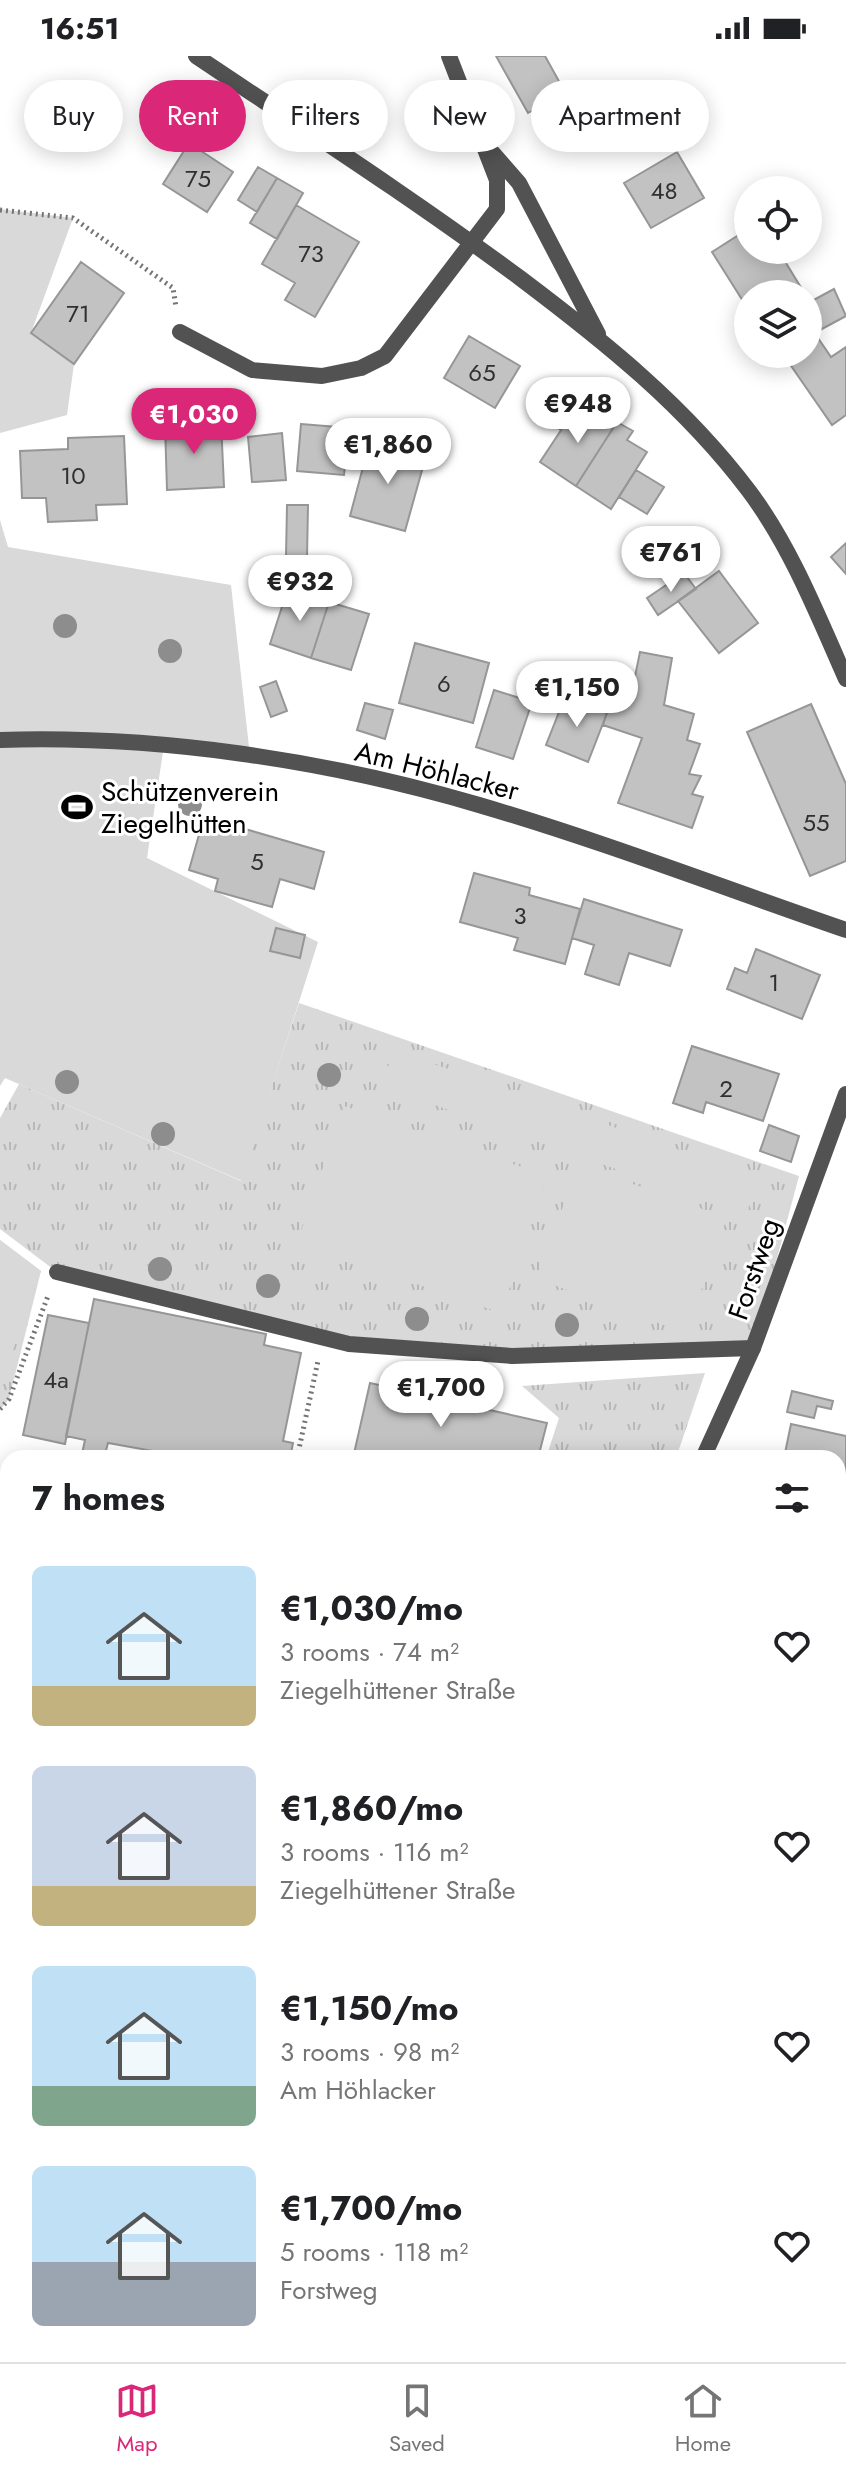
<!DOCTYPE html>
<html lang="en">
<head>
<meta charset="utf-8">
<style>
  :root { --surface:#fff; --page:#f2f2f2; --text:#202124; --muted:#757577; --line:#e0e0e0; --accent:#db2777 }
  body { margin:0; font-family:Jost,sans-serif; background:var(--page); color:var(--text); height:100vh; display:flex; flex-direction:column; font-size:30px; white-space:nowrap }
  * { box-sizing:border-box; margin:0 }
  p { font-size:26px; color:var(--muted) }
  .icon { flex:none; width:44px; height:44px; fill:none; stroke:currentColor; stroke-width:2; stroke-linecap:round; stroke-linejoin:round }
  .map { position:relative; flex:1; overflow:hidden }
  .details { position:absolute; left:0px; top:1394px; width:846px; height:912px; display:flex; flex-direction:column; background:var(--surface); border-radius:24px 24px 0 0; box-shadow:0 4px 20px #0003 }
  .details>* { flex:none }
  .hud { position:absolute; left:24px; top:24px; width:798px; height:72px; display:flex; gap:16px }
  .tools { position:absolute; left:734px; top:120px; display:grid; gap:16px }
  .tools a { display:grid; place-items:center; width:88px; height:88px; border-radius:50%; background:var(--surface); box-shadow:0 4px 20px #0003; font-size:40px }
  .price { position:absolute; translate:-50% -68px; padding:0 18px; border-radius:28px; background:#fff; color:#222; font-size:26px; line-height:52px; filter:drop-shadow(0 2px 4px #0008) }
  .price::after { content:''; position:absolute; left:50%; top:48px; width:24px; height:18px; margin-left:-12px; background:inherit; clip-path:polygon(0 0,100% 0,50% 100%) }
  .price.active { background:var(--accent); color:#fff }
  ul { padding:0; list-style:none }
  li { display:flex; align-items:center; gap:24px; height:200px; padding:0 32px }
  li span { display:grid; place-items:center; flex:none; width:224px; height:160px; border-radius:12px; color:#555 }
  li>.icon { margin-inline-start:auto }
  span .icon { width:96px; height:96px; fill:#fffc; stroke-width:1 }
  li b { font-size:34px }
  h2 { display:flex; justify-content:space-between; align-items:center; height:96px; padding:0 32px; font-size:34px }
  .tag { padding:0 28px; border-radius:36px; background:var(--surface); box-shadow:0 4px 20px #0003; font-size:28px; line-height:72px }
  .tag.active { background:var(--accent); color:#fff }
  .status { display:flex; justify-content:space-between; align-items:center; height:56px; padding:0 40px; background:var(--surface); direction:ltr }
  .status svg { height:22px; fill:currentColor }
  .dock { display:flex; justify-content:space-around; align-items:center; height:112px; border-top:2px solid var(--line); background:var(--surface); font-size:22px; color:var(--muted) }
  .dock a { display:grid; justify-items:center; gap:4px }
  .dock .active { color:var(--accent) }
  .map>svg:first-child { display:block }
</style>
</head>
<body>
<div class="status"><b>16:51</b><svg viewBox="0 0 49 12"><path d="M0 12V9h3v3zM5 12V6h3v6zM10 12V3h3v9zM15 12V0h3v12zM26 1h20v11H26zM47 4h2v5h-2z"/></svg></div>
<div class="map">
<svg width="846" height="2306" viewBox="0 0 846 2306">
  <defs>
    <pattern id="grass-tufts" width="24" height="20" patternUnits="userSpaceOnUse" patternTransform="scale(2)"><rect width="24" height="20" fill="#d9d9d9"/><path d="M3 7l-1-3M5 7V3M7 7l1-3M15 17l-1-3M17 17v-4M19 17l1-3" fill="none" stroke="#b8b8b8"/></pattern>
  </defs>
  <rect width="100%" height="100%" fill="#fff"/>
  <path fill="url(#grass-tufts)" d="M299 947 799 1120 753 1292 512 1300 349 1288 57 1216 0 1173V1062L19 1028 241 1125Z
    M0 1184 41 1215 9 1343 0 1354Z
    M705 1317 676 1402H546L559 1362 522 1330Z"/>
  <path fill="#d9d9d9" d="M0 153 73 162 31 277 74 308 67 359 0 377Z
    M0 464 8 491 231 529 250 700 164 689 147 802 318 886 242 1125 5 1022 0 1030Z
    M394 994 759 1122 746 1159 381 1030Z
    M344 1050 548 1120 501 1257 297 1187Z
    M578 1108 727 1162 686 1277 537 1223Z
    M0 1184 41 1215 0 1331Z"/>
  <path fill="#c2c2c2" stroke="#969696" stroke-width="2" d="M496 0H545L565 36 528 57Z
    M189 87 233 116 207 156 163 128Z
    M677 96 704 142 651 172 624 127Z
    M258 111 277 122 257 156 238 144Z
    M277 122 303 137 277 183 250 167Z
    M296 149 359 186 315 261 285 244 295 227 262 208Z
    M748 173V194H778L805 238H748V253L712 196Z
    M81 206 124 237 74 308 31 277Z
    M834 233 846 260 820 274 808 247Z
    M469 280 520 310 495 352 444 322Z
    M818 282 831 301 846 291V359L832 369 787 304 795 298H808V289Z
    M558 326 582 342 561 374 537 359Z
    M575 353 592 363 598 353 617 366 576 430 540 406Z
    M221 366 224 431 167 434 165 369Z
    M617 366 633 375 627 384 647 396 611 453 576 430Z
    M301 368 349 372 344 419 297 415Z
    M282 377 286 424 252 426 248 381Z
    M124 380 127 448 96 449 97 464 48 466 46 442H22L20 395 68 393V382Z
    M370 385 426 400 405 475 350 460Z
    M636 414 664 431 647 458 619 441Z
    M287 449H308L307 502 286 501Z
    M846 487V518L831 501Z
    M719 515 758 567 719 597 678 545Z
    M684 517 696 533 658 559 647 542Z
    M288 532 329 546 311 602 270 588Z
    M329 546 369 558 351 614 311 602Z
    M415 587 489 607 473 667 399 647Z
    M640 596 672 602 664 649 694 658 687 684 700 688 689 718 701 720 692 738 703 741 692 772 618 747 642 682 603 669 614 634 631 640Z
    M276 625 287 655 271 661 260 631Z
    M494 634 532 646 513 703 476 691Z
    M565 641 607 657 588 706 546 689Z
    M365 647 393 654 385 683 357 674Z
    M811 648 846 728V805L810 820 747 676Z
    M204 761 324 796 314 833 280 823 272 851 215 835 218 823 189 814Z
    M474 817 530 832 529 839 580 853 565 908 514 894 518 882 460 866Z
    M584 843 682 874 670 910 629 897 619 929 585 918 594 889 572 882Z
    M276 872 305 879 300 902 270 895Z
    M756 893 820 919 802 963 727 933 735 912 747 917Z
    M692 990 779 1018 763 1065 706 1046 703 1057 673 1047Z
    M769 1069 799 1080 791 1106 760 1095Z
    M94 1243 266 1278 264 1289 301 1297 283 1385 293 1387 290 1402H163L164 1397 108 1387 104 1402H81L85 1384 66 1380Z
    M48 1259 89 1267 65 1388 23 1379Z
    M370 1327 547 1367 538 1402H353Z
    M792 1335 833 1345 831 1353 817 1350 814 1362 787 1356Z
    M791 1368 846 1380V1438L838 1436V1402H784Z
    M838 1646 846 1647V1713H838Z
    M842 1900H846V1948L840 1947Z
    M838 2062 846 2063V2089L841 2088 839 2107Z
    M839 2133 846 2134V2155L838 2154Z
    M838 2261 846 2264V2306H772L774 2298H838Z
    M365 2298H451L449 2306H391Z
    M671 2298H708L705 2306H668Z
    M708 2298H751L748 2306H705Z"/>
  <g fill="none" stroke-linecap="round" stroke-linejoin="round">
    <path stroke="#747474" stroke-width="5" stroke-dasharray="2 4" stroke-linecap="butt" d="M0 154 73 162 173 232 176 251
      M0 1353 9 1343 48 1240
      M297 1402 318 1305
      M0 1660 8 1654
      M838 1840H846"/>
    <path stroke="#525252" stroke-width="16" d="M57 1216 349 1288 512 1300 753 1292
      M838 1618H846
      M0 2258 8 2260
      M126 2298 152 2306"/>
    <path stroke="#525252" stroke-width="16" d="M196 0C305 73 415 144 520 222 605 286 685 350 749 435 791 491 818 560 846 623
      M491 95 519 127 598 278
      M180 276 252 314 322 320 361 312 385 300 497 153V124L449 0
      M0 684C159 679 326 704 479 749 602 785 724 832 846 874
      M703 1402 753 1292 846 1038
      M0 2009 8 2008
      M838 2029 846 2030
      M536 2306 539 2298"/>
  </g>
  <g fill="#8d8d8d">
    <circle cx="65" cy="570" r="12"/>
    <circle cx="170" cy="595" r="12"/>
    <circle cx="190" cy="748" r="12"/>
    <circle cx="329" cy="1019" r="12"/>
    <circle cx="67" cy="1026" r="12"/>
    <circle cx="163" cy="1078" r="12"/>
    <circle cx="160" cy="1213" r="12"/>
    <circle cx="268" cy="1230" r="12"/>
    <circle cx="417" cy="1263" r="12"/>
    <circle cx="567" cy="1269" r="12"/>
  </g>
  <defs>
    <symbol id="stadium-bare" viewBox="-9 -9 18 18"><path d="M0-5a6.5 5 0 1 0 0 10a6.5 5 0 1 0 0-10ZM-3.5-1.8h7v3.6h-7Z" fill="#000" stroke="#fff" stroke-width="2.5" paint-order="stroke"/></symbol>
  </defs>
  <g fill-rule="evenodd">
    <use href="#stadium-bare" x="55" y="729" width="44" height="44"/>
  </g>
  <g text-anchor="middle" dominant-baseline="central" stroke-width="6" stroke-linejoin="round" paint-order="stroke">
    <g font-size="24" fill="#303030">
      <text x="198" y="122">75</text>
      <text x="664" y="134">48</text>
      <text x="311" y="197">73</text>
      <text x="78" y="257">71</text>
      <text x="482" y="316">65</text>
      <text x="73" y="419">10</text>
      <text x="444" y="627">6</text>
      <text x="816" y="766">55</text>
      <text x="257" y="805">5</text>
      <text x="520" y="859">3</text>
      <text x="774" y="926">1</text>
      <text x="726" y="1032">2</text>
      <text x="56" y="1323">4a</text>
    </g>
    <g font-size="28" fill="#000" stroke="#fff">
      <text transform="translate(437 715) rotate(14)">Am Höhlacker</text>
      <text transform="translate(754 1213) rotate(-71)">Forstweg</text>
    </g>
    <g font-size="28" fill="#000" stroke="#fff" text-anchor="start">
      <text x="101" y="735">Schützenverein<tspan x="101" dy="32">Ziegelhütten</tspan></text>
    </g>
  </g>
</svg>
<div class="tools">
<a><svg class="icon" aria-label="locate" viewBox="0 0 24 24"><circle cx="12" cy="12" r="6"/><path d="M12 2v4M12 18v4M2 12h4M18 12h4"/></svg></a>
<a><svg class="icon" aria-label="layers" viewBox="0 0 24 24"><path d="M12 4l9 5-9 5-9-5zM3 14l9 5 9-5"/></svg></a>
</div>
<b class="price" style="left:578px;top:389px">€948</b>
<b class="price active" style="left:194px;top:400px">€1,030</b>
<b class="price" style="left:388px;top:430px">€1,860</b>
<b class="price" style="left:671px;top:538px">€761</b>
<b class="price" style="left:300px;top:567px">€932</b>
<b class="price" style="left:577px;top:673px">€1,150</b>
<b class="price" style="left:441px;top:1373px">€1,700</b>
<div class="hud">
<a class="tag">Buy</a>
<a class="tag active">Rent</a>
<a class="tag">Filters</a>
<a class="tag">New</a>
<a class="tag">Apartment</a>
</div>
<section class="details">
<h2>7 homes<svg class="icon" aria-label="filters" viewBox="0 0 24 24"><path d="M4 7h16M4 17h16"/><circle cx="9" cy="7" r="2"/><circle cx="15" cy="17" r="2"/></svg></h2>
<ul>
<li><span style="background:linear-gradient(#bfe0f5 75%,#c2b280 0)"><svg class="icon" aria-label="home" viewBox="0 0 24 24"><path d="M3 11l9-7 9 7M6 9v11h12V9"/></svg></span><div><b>€1,030/mo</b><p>3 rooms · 74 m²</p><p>Ziegelhüttener Straße</p></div><svg class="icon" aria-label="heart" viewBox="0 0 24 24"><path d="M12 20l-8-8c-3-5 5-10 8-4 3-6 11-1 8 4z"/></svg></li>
<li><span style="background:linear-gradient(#c9d6e8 75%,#c2b280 0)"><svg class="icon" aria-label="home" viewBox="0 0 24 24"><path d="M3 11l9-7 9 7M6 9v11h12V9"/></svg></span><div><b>€1,860/mo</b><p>3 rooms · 116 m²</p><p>Ziegelhüttener Straße</p></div><svg class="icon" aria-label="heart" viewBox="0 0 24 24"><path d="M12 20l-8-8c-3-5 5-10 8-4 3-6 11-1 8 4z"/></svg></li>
<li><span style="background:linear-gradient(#bfe0f5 75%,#7fa58c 0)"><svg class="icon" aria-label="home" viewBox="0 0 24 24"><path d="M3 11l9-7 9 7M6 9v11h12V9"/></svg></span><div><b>€1,150/mo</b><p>3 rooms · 98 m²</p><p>Am Höhlacker</p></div><svg class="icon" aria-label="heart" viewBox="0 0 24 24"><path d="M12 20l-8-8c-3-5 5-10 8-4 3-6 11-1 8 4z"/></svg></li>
<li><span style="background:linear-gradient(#bfe0f5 60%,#9aa5b1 0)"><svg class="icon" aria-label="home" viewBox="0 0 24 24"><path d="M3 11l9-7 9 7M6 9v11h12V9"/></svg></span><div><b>€1,700/mo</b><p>5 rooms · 118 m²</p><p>Forstweg</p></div><svg class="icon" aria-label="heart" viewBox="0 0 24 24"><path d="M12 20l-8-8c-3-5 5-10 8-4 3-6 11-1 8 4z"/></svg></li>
</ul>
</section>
</div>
<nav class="dock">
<a class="active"><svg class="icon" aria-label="map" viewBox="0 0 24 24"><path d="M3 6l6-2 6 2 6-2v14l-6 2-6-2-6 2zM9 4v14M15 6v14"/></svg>Map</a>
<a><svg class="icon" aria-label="saved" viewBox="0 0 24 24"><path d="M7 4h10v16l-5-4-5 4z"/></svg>Saved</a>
<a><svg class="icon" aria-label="home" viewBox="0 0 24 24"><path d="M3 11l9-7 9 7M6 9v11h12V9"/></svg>Home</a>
</nav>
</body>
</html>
